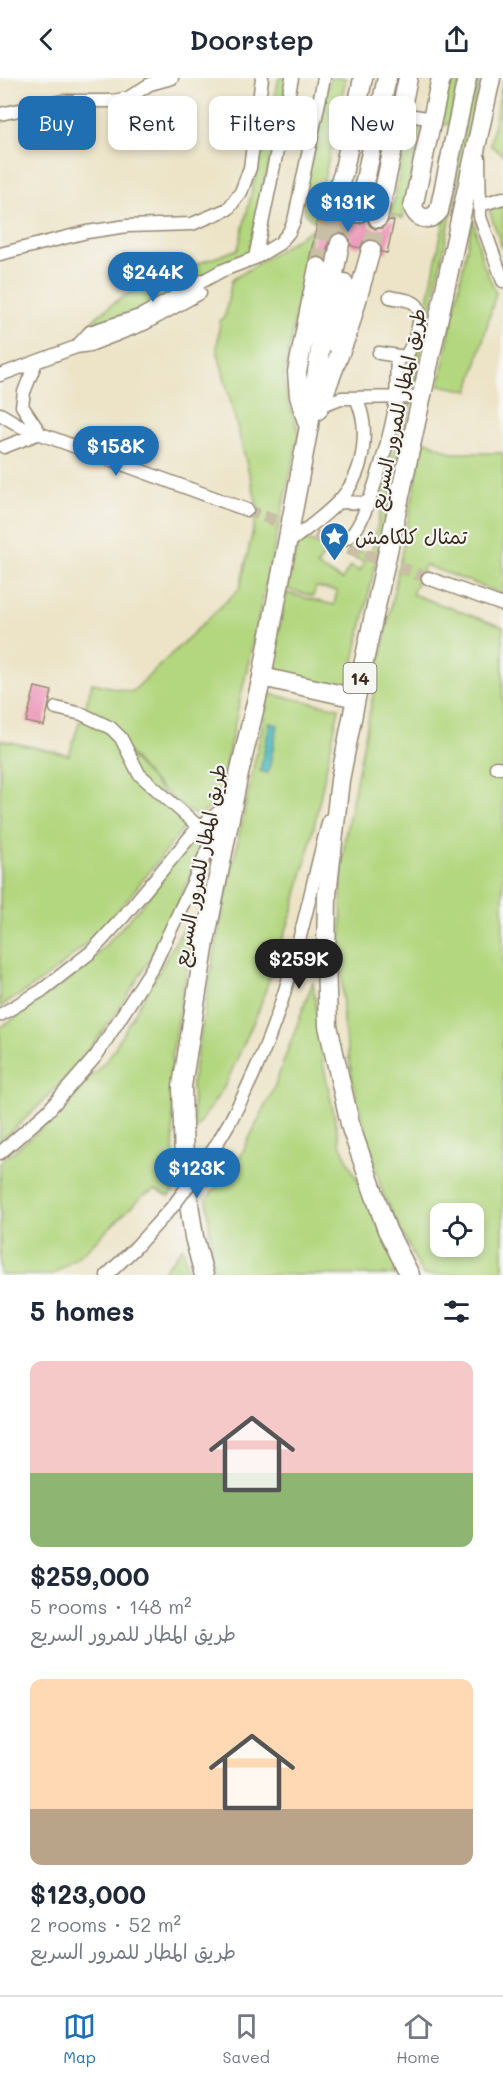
<!DOCTYPE html>
<html lang="en">
<head>
<meta charset="utf-8">
<style>
  :root { --surface:#fff; --page:#f6f6f7; --text:#1f2937; --muted:#747a83; --line:#e0e1e3; --accent:#1f6fb2 }
  body { margin:0; font-family:Mali,"Playpen Sans Arabic",sans-serif; background:var(--page); color:var(--text); height:100vh; display:flex; flex-direction:column; font-size:22px; white-space:nowrap }
  * { box-sizing:border-box; margin:0 }
  p { font-size:20px; color:var(--muted) }
  .icon { flex:none; width:33px; height:33px; fill:none; stroke:currentColor; stroke-width:2; stroke-linecap:round; stroke-linejoin:round }
  .map { position:relative; height:1197px; overflow:hidden }
  .sheet { display:flex; flex-direction:column; background:var(--surface); flex:1 }
  .sheet>* { flex:none }
  .banner { position:absolute; left:18px; top:18px; width:468px; height:54px; display:flex; gap:12px }
  .buttons { position:absolute; left:430px; top:1125px; display:grid; gap:12px }
  .buttons a { display:grid; place-items:center; width:54px; height:54px; border-radius:12px; background:var(--surface); box-shadow:0 3px 9px #0003; font-size:30px }
  .price { position:absolute; translate:-50% -51px; padding:0 14px; border-radius:21px; background:var(--accent); color:#fff; font-size:20px; line-height:39px; filter:drop-shadow(0 2px 3px #0008) }
  .price::after { content:''; position:absolute; left:50%; top:36px; width:18px; height:14px; margin-left:-9px; background:inherit; clip-path:polygon(0 0,100% 0,50% 100%) }
  .price.active { background:#222; color:#fff }
  ul { padding:0; list-style:none }
  li { display:grid; align-content:center; gap:12px; height:318px; padding:0 30px }
  li span { display:grid; place-items:center; height:186px; border-radius:12px; color:#555 }
  li>.icon { margin-inline-start:auto }
  span .icon { width:108px; height:108px; fill:#fffc; stroke-width:1 }
  li b { font-size:26px }
  h2 { display:flex; justify-content:space-between; align-items:center; height:72px; padding:0 30px; font-size:26px }
  .chip { padding:0 21px; border-radius:12px; background:var(--surface); box-shadow:0 3px 9px #0003; font-size:21px; line-height:54px }
  .chip.active { background:var(--accent); color:#fff }
  header { display:flex; justify-content:space-between; align-items:center; height:78px; padding:0 30px; background:var(--surface); font-size:27px; font-weight:600 }
  .tabs { display:flex; justify-content:space-around; align-items:center; height:84px; border-top:2px solid var(--line); background:var(--surface); font-size:16px; color:var(--muted) }
  .tabs a { display:grid; justify-items:center; gap:3px }
  .tabs .active { color:var(--accent) }
  .map>svg:first-child { display:block }
</style>
</head>
<body>
<header><svg class="icon" aria-label="back" viewBox="0 0 24 24"><path d="M15 5l-7 7 7 7"/></svg>Doorstep<svg class="icon" aria-label="share" viewBox="0 0 24 24"><path d="M12 15V3M7 8l5-5 5 5M5 13v7h14v-7"/></svg></header>
<div class="map">
<svg width="503" height="1197" viewBox="0 0 503 1197">
  <rect width="100%" height="100%" fill="#f6f6f2"/>
  <filter id="ink" filterUnits="userSpaceOnUse"><feTurbulence type="fractalNoise" baseFrequency=".0167" numOctaves="2"/><feDisplacementMap in="SourceGraphic" scale="12" xChannelSelector="R" yChannelSelector="G"/><feConvolveMatrix kernelMatrix="1 2 1 2 8 2 1 2 1" color-interpolation-filters="sRGB"/></filter>
  <filter id="wash" filterUnits="userSpaceOnUse"><feTurbulence type="fractalNoise" baseFrequency=".008" numOctaves="4" result="noise"/><feDisplacementMap in="SourceGraphic" scale="24" xChannelSelector="R" yChannelSelector="G"/><feGaussianBlur stdDeviation="1.35" result="paint"/><feColorMatrix in="noise" values="0 0 0 0 0 0 0 0 0 0 0 0 0 0 0 0 0 1.4 0 .05"/><feComposite in="paint" operator="in"/></filter>
  <g filter="url(#wash)">
    <rect width="100%" height="100%" fill="#ede4c8"/>
    <path fill="#b3d77f" stroke="#77804e" stroke-width="1.5" fill-rule="evenodd" d="M279 0H288L249 174 141 232 89 247C127 205 187 191 238 171Z
      M330 0H346L315 144C300 134 303 129 304 113Z
      M451 0H461L449 46 445 47 441 44Z
      M473 0H480L415 307 411 305Z
      M503 4V77L490 67Z
      M410 42 422 44 403 140 391 137Z
      M503 127V172L489 132Z
      M473 140 482 183 496 215 469 313 439 307Z
      M312 151 284 298C284 319 295 336 299 357L218 721 210 731 197 738 183 730 153 703 85 631 92 605 132 614 240 510 258 430 217 271 220 243 225 238 232 202Z
      M405 324 411 326 349 605 341 610 270 592 287 515 334 527 337 513 316 509 313 518 287 511 298 465 301 461 329 468 317 488 342 502 350 488 360 493 364 484 355 480 358 473 371 476Z
      M424 362 452 375H503V516L425 487 412 516 503 549V1197H423L383 1116 354 1010 343 944 341 803 345 759ZM441 1136H474V1168H441Z
      M269 616 339 630 312 758 293 832 258 934 225 1008 194 1054 192 1005 215 871Z
      M80 642 90 644 117 660 187 745C145 800 103 857 47 899 32 910 16 919 0 929V662L69 677Z
      M206 757C198 778 189 800 180 821 138 913 78 998 0 1063V950L82 893 144 825 172 786 198 759Z
      M187 844 194 850 172 976 174 1112 169 1118 155 1112 144 1117 84 1174 52 1197H0V1084L50 1044 110 978Z
      M313 903 322 980 340 1066 402 1197H214L207 1121 240 1079 274 1010Z
      M183 1169 189 1197H160Z"/>
    <path fill="#4ab9c1" stroke="#427270" stroke-width="1.5" d="M270 645 278 647 268 695 260 693Z"/>
    <g id="blocks">
      <path fill="#ee9cbc" d="M341 132 347 133 348 139 351 144 361 146 367 141 370 148 375 151 382 150 389 142 394 143 387 175 382 174 379 165 375 161H368L363 164 360 170 351 168 350 161 347 156 337 154 332 157 329 162 325 181 315 178 309 182 320 133 325 139 331 140 337 137Z
        M35 609 52 613 44 648 26 644Z"/>
    </g>
  </g>
  <g filter="url(#ink)">
    <use href="#blocks" fill-opacity="0" stroke="#948773" stroke-width="1.5"/>
    <g fill="none" stroke-linecap="round" stroke-linejoin="round">
      <path stroke="#c9bfa6" stroke-width="12" stroke-dasharray="12 6" stroke-linecap="butt" d="M247 432 428 500"/>
      <path stroke="#c9bfa6" stroke-width="18" stroke-dasharray="18 9" stroke-linecap="butt" d="M340 165 346 133
        M371 172 378 140
        M318 189 330 129"/>
      <defs>
        <path id="minor" d="M0 36 62 23H113L128 20 150 6 172 0
          M377 43C395 32 413 38 433 41
          M479 80 480 139 503 203
          M480 127 503 120
          M0 176 87 154 127 148 192 146 228 131 241 114 250 90 262 0
          M255 180 292 0
          M76 269 90 254 140 238 221 193 255 180 280 165 289 154 294 143 324 0
          M379 275 405 279C412 270 428 233 414 225 408 221 397 221 390 219
          M0 297 76 269 90 267 144 246 200 215
          M320 328 341 320 422 319
          M0 336 22 349 247 432
          M4 369 40 355 22 328 24 314 36 284
          M339 424 367 425
          M342 462C347 459 351 458 354 454 370 433 393 349 396 321 397 307 396 293 397 279
          M287 466C323 437 357 420 363 370 365 351 364 338 356 320
          M428 500 503 527
          M56 630 82 636 111 650 121 660 139 696 199 749
          M496 689 503 690
          M0 937 41 913 91 874 124 838 194 754 225 729
          M0 1075 47 1034 96 978 154 887 197 796 226 729
          M197 1096C221 1062 241 1026 257 988 292 911 307 824 329 742
          M107 1197 135 1170 173 1128"/>
        <path id="highway" d="M441 0 413 129C418 142 430 144 439 133L467 0
          M330 129 343 96 363 0
          M358 135 387 0
          M378 140 408 0
          M337 267 338 249 344 205
          M318 332 348 254 371 172
          M307 344 299 318 297 294 318 189
          M262 599 356 620
          M186 1101 184 1087 182 1008 205 864 238 700 262 599 309 348 323 252 340 165
          M188 1119 194 1159 204 1197
          M410 1197 387 1152 351 1050 328 948 326 883 327 817 340 702 356 620 491 0"/>
      </defs>
      <use href="#minor" stroke="#948773" stroke-width="15"/>
      <use href="#highway" stroke="#948773" stroke-width="21"/>
      <use href="#minor" stroke="#fff" stroke-width="12"/>
      <use href="#highway" stroke="#fff" stroke-width="18"/>
      <defs>
        <path id="minor-bridge" d="M173 1128 197 1096"/>
      </defs>
      <use href="#minor-bridge" stroke="#948773" stroke-width="15" stroke-linecap="butt"/>
      <use href="#minor-bridge" stroke="#fff" stroke-width="12"/>
    </g>
  </g>
  <defs>
    <symbol id="sight-pin" viewBox="-11 -11 22 30"><path d="M0 17L-7.5 6A9.5 9.5 0 1 1 7.5 6Z" fill="#1f6fb2" stroke="#f6f6f2"/><path d="M0-6L1.8-2.2L6-1.7L2.9 1.2L3.7 5.4L0 3.3L-3.7 5.4L-2.9 1.2L-6-1.7L-1.8-2.2Z" fill="#fff"/></symbol>
  </defs>
  <g fill-rule="evenodd">
    <use href="#sight-pin" x="318" y="442" width="33" height="45"/>
  </g>
  <g text-anchor="middle" dominant-baseline="central" stroke-width="4.5" stroke-linejoin="round" paint-order="stroke">
    <rect fill="#f6f6f2" stroke="#73675e" stroke-width="1.5" x="343.5" y="585" width="33" height="30" rx="4.5"/>
    <g font-size="18" font-weight="bold" fill="#3b2a1e">
      <text x="360" y="600">14</text>
    </g>
    <g font-size="20" fill="#3b2a1e" stroke="#f6f6f2">
      <text transform="translate(397 331) rotate(-78)">طريق المطار للمرور السريع</text>
      <text transform="translate(199 787) rotate(-79)">طريق المطار للمرور السريع</text>
    </g>
    <g font-size="20" fill="#3b2a1e" stroke="#f6f6f2" text-anchor="start">
      <text x="355" y="458">تمثال كلكامش</text>
    </g>
  </g>
</svg>
<div class="buttons">
<a><svg class="icon" aria-label="locate" viewBox="0 0 24 24"><circle cx="12" cy="12" r="6"/><path d="M12 2v4M12 18v4M2 12h4M18 12h4"/></svg></a>
</div>
<b class="price" style="left:348px;top:155px">$131K</b>
<b class="price" style="left:153px;top:225px">$244K</b>
<b class="price" style="left:116px;top:399px">$158K</b>
<b class="price active" style="left:299px;top:912px">$259K</b>
<b class="price" style="left:197px;top:1121px">$123K</b>
<div class="banner">
<a class="chip active">Buy</a>
<a class="chip">Rent</a>
<a class="chip">Filters</a>
<a class="chip">New</a>
</div>
</div>
<section class="sheet">
<h2>5 homes<svg class="icon" aria-label="filters" viewBox="0 0 24 24"><path d="M4 7h16M4 17h16"/><circle cx="9" cy="7" r="2"/><circle cx="15" cy="17" r="2"/></svg></h2>
<ul>
<li><span style="background:linear-gradient(#f6c9c9 60%,#8fb573 0)"><svg class="icon" aria-label="home" viewBox="0 0 24 24"><path d="M3 11l9-7 9 7M6 9v11h12V9"/></svg></span><div><b>$259,000</b><p>5 rooms · 148 m²</p><p>طريق المطار للمرور السريع</p></div></li>
<li><span style="background:linear-gradient(#ffd9b3 70%,#b9a48a 0)"><svg class="icon" aria-label="home" viewBox="0 0 24 24"><path d="M3 11l9-7 9 7M6 9v11h12V9"/></svg></span><div><b>$123,000</b><p>2 rooms · 52 m²</p><p>طريق المطار للمرور السريع</p></div></li>
</ul>
</section>
<nav class="tabs">
<a class="active"><svg class="icon" aria-label="map" viewBox="0 0 24 24"><path d="M3 6l6-2 6 2 6-2v14l-6 2-6-2-6 2zM9 4v14M15 6v14"/></svg>Map</a>
<a><svg class="icon" aria-label="saved" viewBox="0 0 24 24"><path d="M7 4h10v16l-5-4-5 4z"/></svg>Saved</a>
<a><svg class="icon" aria-label="home" viewBox="0 0 24 24"><path d="M3 11l9-7 9 7M6 9v11h12V9"/></svg>Home</a>
</nav>
</body>
</html>
